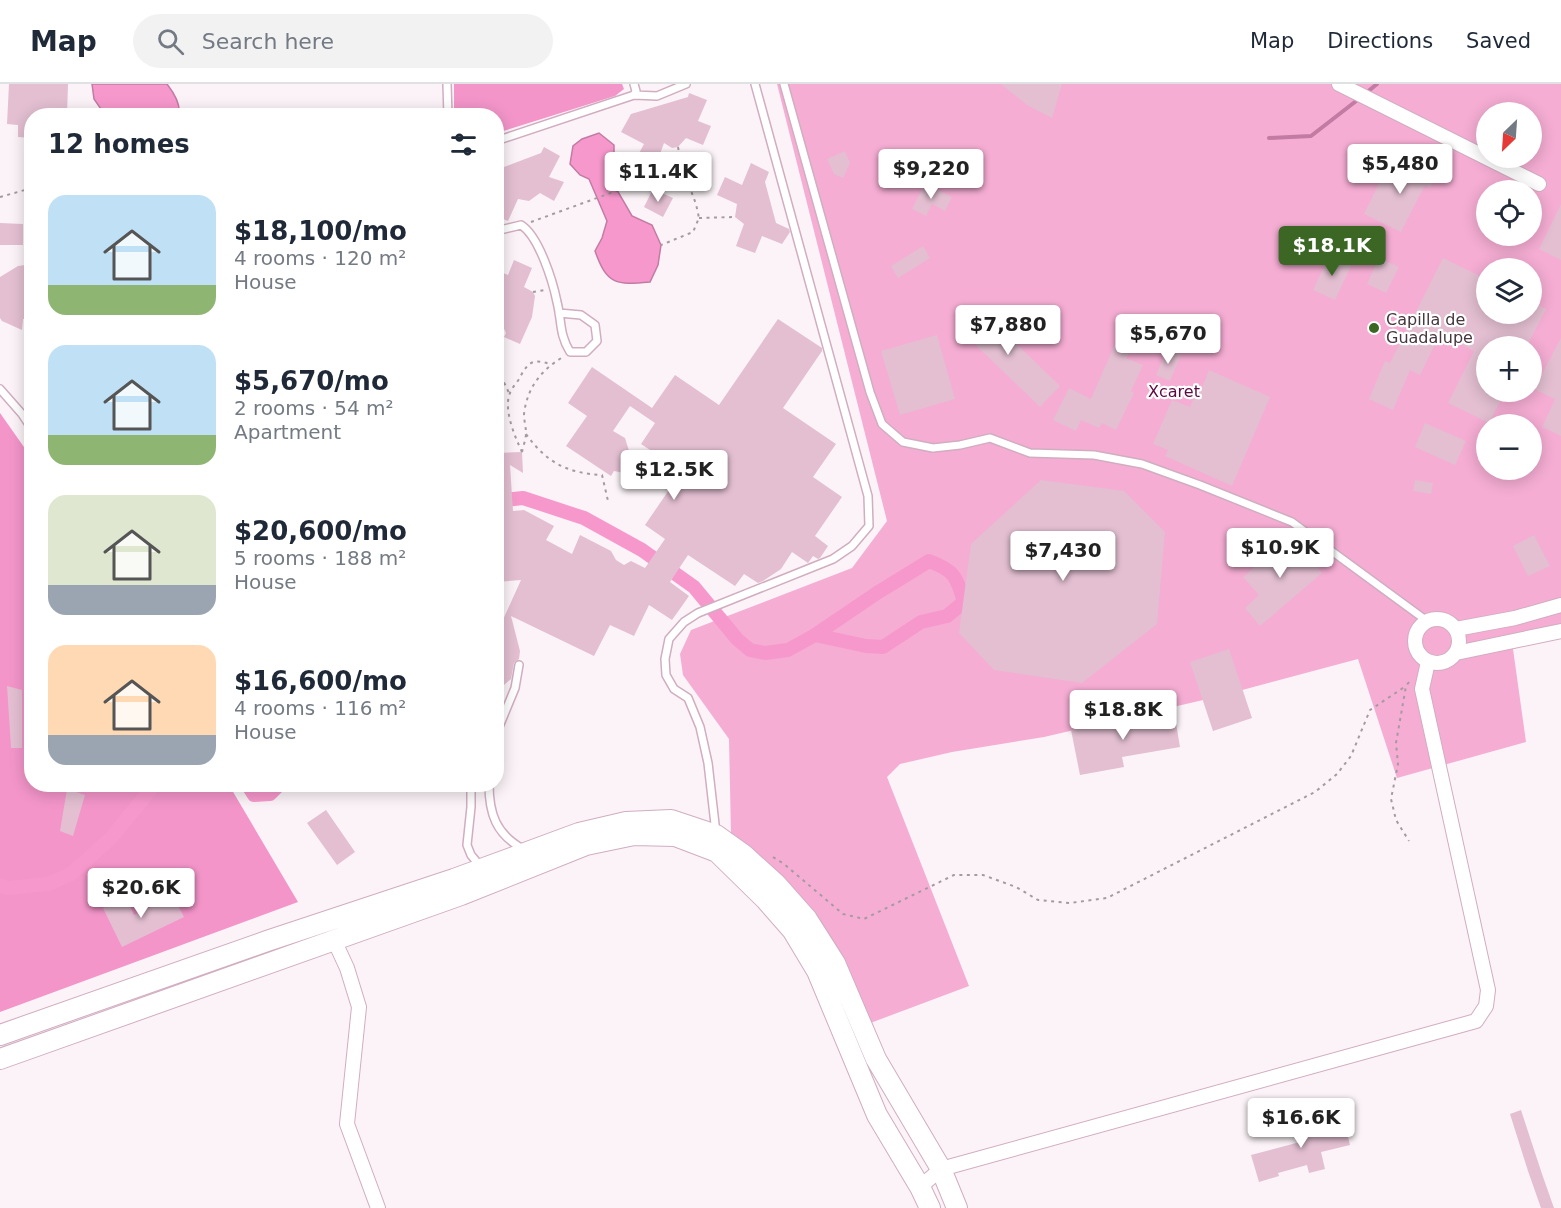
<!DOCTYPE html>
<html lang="en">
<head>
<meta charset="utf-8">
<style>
  :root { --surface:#fff; --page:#f2f2f3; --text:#1f2937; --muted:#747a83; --line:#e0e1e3; --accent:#3b6624 }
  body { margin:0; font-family:"DejaVu Sans",sans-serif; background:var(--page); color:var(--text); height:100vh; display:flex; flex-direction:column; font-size:22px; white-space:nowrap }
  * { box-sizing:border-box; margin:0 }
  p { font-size:20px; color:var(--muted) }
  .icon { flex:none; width:33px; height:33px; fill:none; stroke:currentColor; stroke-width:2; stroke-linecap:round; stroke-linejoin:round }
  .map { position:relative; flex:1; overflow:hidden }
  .panel { position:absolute; left:24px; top:24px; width:480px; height:684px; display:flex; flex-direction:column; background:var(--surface); border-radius:24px; box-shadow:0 3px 15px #0003 }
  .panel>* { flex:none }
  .needle { width:39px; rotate:205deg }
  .fabs { position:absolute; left:1476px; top:18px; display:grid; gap:12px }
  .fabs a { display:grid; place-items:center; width:66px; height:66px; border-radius:50%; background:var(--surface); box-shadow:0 3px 15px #0003; font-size:30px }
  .price { position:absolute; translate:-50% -51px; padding:0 14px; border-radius:6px; background:#fff; color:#222; font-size:20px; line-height:39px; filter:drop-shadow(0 2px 3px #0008) }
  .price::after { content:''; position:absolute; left:50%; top:36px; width:18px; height:14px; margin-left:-9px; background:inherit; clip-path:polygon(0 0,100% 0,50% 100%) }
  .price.selected { background:var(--accent); color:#fff }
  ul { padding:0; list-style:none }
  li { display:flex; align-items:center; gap:18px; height:150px; padding:0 24px }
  li span { display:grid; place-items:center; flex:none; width:168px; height:120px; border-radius:18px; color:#555 }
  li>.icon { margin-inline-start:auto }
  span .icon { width:72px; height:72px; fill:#fffc; stroke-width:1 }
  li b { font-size:26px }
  h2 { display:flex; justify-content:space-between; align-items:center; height:72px; padding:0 24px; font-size:26px }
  header { display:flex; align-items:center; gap:36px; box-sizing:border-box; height:84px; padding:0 30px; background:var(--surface); border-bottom:2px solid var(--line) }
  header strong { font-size:28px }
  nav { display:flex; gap:33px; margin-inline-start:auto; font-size:21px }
  .search { width:420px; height:54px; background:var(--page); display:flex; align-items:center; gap:15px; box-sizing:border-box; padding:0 21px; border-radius:33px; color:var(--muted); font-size:22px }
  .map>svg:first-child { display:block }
</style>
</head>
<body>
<header>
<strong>Map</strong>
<div class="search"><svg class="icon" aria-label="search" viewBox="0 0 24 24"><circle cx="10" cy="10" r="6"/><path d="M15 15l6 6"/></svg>Search here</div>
<nav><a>Map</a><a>Directions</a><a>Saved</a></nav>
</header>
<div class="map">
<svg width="1561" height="1124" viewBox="0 0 1561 1124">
  <rect width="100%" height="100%" fill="#fbf3f7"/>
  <path fill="#f5add3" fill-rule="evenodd" d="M777 0H1561V549L1513 565 1526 658 1397 694 1358 575 1216 613 1044 653 952 668 900 680 887 693 969 902 865 941 839 879 731 750 729 655 683 591 680 570 691 546 852 484 887 437ZM1486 28H1532V74H1486ZM1486 106H1532V152H1486ZM1486 184H1532V230H1486ZM1486 262H1532V308H1486ZM1486 340H1532V386H1486Z"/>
  <path fill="#f395c9" d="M454 0H622L624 5 615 12 497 49 496 32 454 31Z
    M0 329 31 373 32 700 229 701 298 818 0 928Z"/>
  <path fill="#f798cc" stroke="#c27ba2" stroke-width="1.5" d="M92 0H167C174 9 181 20 179 31H105L94 15Z
    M599 49 614 61V74L610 94 632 132 652 141 661 161 658 181 650 198C616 201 607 201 595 167L602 154 607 137 589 95 580 91 570 80 573 62 582 55Z"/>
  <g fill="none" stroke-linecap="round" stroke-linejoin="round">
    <path stroke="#c27ba2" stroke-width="4" d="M1366 9 1377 0
      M1269 54 1311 52 1360 14"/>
    <path stroke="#f798cc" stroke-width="14" d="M496 417 523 414 584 434 642 466 694 503 737 555 750 566 765 569 788 566 815 551 877 509 929 477C954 486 957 493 964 518L947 532 921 538 883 563 866 562 815 551
      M247 700 254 711 270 710 280 700
      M0 802 8 804 48 800 71 790 111 754 155 700"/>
  </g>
  <path fill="#e3bfd1" d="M9 0H68L67 32H32V54L18 53V41L7 40Z
    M1001 0H1062L1052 34 1027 21Z
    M689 9 707 16 698 37 711 42 703 61 686 54 678 63 672 64 664 59 656 81 637 73 644 60 621 48 631 30 688 13Z
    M544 63 560 72 549 93 564 98 554 117 540 109 529 117 518 115 508 137 496 132V86L541 69Z
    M845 67 850 79 843 94 834 90 827 75Z
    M1415 74 1439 88 1430 104 1425 101 1401 148 1364 130 1384 89 1402 98Z
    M751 79 769 88 765 98 776 139 789 145 790 148 782 160 762 152 755 169 736 162 744 140 735 133 737 120 717 111 725 93 742 101Z
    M925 99 952 113 945 127 932 120 926 132 912 125Z
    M653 105 673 114 663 133 644 123Z
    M1561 120V176L1539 165Z
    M0 139 23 140V161H0Z
    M923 162 930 174 898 194 891 182Z
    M1330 170 1352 180 1335 216 1313 206Z
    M1379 174 1399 183 1386 209 1367 200Z
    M1443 174 1486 195V230H1532V218L1546 225 1527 262H1486V308H1505L1489 339 1448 319 1474 267 1440 250 1420 291 1410 286 1393 326 1369 315 1385 277 1390 279Z
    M514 176 532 184 524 203 533 208 535 212 532 233 520 260 504 253 506 249 496 228V186L508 191Z
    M32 180V234L23 235 22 246 2 237 0 234V193L18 182Z
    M977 222 1060 302 1040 323 957 243Z
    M778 235 822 264V267L783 324 836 360 813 393 842 413 815 452 828 462 820 474 818 475 813 472 808 479 792 468 781 485 763 497 758 499 744 490 735 502 688 471 670 498 689 512 672 536 649 521 634 552 610 541 594 572 511 532 520 567 519 575 514 579 511 595 496 608V535L502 538 521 496 496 498V377H500L496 369 522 368 523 389 510 381 513 427 524 426 554 442 546 456 572 470 580 451 611 467 616 476 624 481 631 477 645 484 665 455 645 441 682 387 641 360 655 339 630 322 613 347 625 354 629 367 630 374 639 392 614 387 611 392 566 362 587 332 568 319 592 283 652 324 675 291 719 321Z
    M937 251 955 315 900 331 881 267Z
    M1561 254V352L1542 343 1555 315 1534 305Z
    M1115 260 1130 267 1126 274 1143 281 1131 307 1134 309 1116 346 1102 339 1099 344 1081 336 1076 347 1053 336 1069 304 1091 315Z
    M1167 265 1181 271 1170 297 1156 291Z
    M1209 286 1270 313 1232 402 1165 372 1168 366 1153 360 1172 316 1190 323 1198 304 1201 306Z
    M1425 339 1466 357 1455 381 1415 363Z
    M1041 396 1124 407 1165 448 1157 540 1082 599 994 586 959 549 971 460Z
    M1415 396 1433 399 1431 410 1413 407Z
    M1534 451 1550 482 1528 492 1513 462Z
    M1290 452 1322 489 1260 542 1245 524 1259 511 1243 493Z
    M1229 565 1252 634 1213 647 1190 578Z
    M7 602 22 606V664H11Z
    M1174 627 1180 663 1122 673 1124 683 1080 691 1071 646Z
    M67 705 85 711 73 752 60 747Z
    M326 726 355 768 337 781 307 739Z
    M173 812 184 833 122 863 103 824 126 813 134 831Z
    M1317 1026 1323 1049 1346 1044 1350 1061 1321 1068 1325 1085 1309 1089 1307 1081 1278 1089 1279 1092 1259 1098 1251 1071 1300 1058 1293 1032Z
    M1521 1026 1542 1090 1554 1124H1541L1528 1087 1510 1030Z"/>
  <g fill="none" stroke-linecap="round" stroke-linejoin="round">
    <defs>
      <path id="lane" d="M447 0 448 32
        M784 0 870 308 882 340 903 358 933 364 960 361 990 354 1030 369 1094 371 1142 380 1200 401 1292 438 1427 537
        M634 11 657 12 686 0
        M496 57 634 11 636 7 634 0
        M496 147 521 141C539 152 553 198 557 218 562 238 559 250 570 268H586L597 257 595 241 581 231 559 229
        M0 305 22 330 32 345
        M496 650 515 604 519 581
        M471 700V723L467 761 471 771 481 783
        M489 700C489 730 496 750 523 765
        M716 749 708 679 700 643 688 614 674 605 666 591 665 575 669 555 684 538 698 529 833 475 852 462 869 442 868 412 755 0"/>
      <path id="street" d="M1339 0 1539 100
        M1415 557a22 22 0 1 1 44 0a22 22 0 1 1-44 0Z
        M1456 545 1515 534 1561 521
        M1456 569 1561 547
        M334 856 347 884 359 923 347 1040 378 1124
        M920 1103 941 1085 1476 937 1486 922 1488 906 1422 605 1428 578"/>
      <path id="secondary" d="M0 951 267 857 454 795 579 749 626 738 671 736 716 751 744 771 776 800 807 835 835 879 876 975 941 1085 957 1124
        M0 975 461 811 586 761 634 751 675 752 717 768 765 815 793 847 817 887 877 1031 920 1103 930 1124"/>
    </defs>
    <use href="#lane" stroke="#d1adc0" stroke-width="10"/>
    <use href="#street" stroke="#d1adc0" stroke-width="16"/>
    <use href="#secondary" stroke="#d1adc0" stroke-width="22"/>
    <path stroke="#a59aa0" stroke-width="2" stroke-dasharray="3 4.5" stroke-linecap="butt" d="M678 63 682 83
      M0 113 32 104
      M699 134 735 133
      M531 138 682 83 696 120 699 134 693 148 661 161
      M533 208 545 206
      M496 286 501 292 509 309
      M526 350C547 379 567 389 602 391L608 417
      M522 368C523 363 526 355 526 349 526 343 524 337 524 330 527 304 541 286 563 273
      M522 368C515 353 503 325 510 309 512 303 518 298 520 293 529 277 533 275 550 280
      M1409 598 1406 602 1396 659 1398 680 1391 715 1396 736 1409 757
      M773 773 784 780 843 830 864 835 954 791H983L1016 803 1038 816 1070 819 1107 814 1315 708 1337 690 1351 672 1370 626 1406 602"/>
    <use href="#lane" stroke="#fff" stroke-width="7"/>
    <use href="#street" stroke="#fff" stroke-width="14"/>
    <use href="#secondary" stroke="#fff" stroke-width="20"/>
  </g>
  <circle fill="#3b6624" stroke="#fff" stroke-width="2" cx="1374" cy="244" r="6"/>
  <g text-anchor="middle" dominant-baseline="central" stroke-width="4.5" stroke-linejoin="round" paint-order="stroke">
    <g font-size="16" fill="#46373f" stroke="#fff" text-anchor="start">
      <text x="1386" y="235">Capilla de<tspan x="1386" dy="18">Guadalupe</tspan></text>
    </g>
    <g font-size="16" fill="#5d0941" stroke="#fff">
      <text x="1174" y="307">Xcaret</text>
    </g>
  </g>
</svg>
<div class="fabs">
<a><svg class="needle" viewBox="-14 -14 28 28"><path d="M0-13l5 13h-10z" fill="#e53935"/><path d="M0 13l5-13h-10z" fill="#747a83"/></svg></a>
<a><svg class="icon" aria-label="locate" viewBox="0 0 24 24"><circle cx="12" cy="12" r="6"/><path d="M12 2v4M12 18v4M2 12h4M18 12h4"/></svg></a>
<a><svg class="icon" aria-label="layers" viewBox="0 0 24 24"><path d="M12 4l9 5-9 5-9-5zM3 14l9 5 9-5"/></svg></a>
<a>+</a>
<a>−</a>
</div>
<b class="price" style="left:1400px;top:111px">$5,480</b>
<b class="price" style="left:931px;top:116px">$9,220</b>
<b class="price" style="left:658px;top:119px">$11.4K</b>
<b class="price selected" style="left:1332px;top:193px">$18.1K</b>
<b class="price" style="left:1008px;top:272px">$7,880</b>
<b class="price" style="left:1168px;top:281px">$5,670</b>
<b class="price" style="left:674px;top:417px">$12.5K</b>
<b class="price" style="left:1280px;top:495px">$10.9K</b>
<b class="price" style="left:1063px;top:498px">$7,430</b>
<b class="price" style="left:1123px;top:657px">$18.8K</b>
<b class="price" style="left:141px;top:835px">$20.6K</b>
<b class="price" style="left:1301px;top:1065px">$16.6K</b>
<section class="panel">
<h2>12 homes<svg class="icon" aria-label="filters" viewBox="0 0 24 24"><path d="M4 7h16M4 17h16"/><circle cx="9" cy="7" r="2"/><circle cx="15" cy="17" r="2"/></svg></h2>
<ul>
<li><span style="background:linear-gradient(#bfe0f5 75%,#8fb573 0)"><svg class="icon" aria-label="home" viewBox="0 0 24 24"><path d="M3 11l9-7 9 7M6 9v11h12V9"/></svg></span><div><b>$18,100/mo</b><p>4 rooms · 120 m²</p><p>House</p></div></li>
<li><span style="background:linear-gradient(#bfe0f5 75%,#8fb573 0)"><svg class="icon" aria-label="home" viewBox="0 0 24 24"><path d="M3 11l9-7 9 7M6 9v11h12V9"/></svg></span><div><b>$5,670/mo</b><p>2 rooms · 54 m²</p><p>Apartment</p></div></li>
<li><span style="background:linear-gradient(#dfe7d0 75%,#9aa5b1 0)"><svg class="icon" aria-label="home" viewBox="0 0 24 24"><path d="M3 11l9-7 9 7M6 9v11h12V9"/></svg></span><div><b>$20,600/mo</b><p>5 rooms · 188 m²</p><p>House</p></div></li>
<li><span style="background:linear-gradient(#ffd9b3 75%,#9aa5b1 0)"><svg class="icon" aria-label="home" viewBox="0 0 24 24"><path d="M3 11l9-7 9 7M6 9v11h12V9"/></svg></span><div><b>$16,600/mo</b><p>4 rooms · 116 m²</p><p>House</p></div></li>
</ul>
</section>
</div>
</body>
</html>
